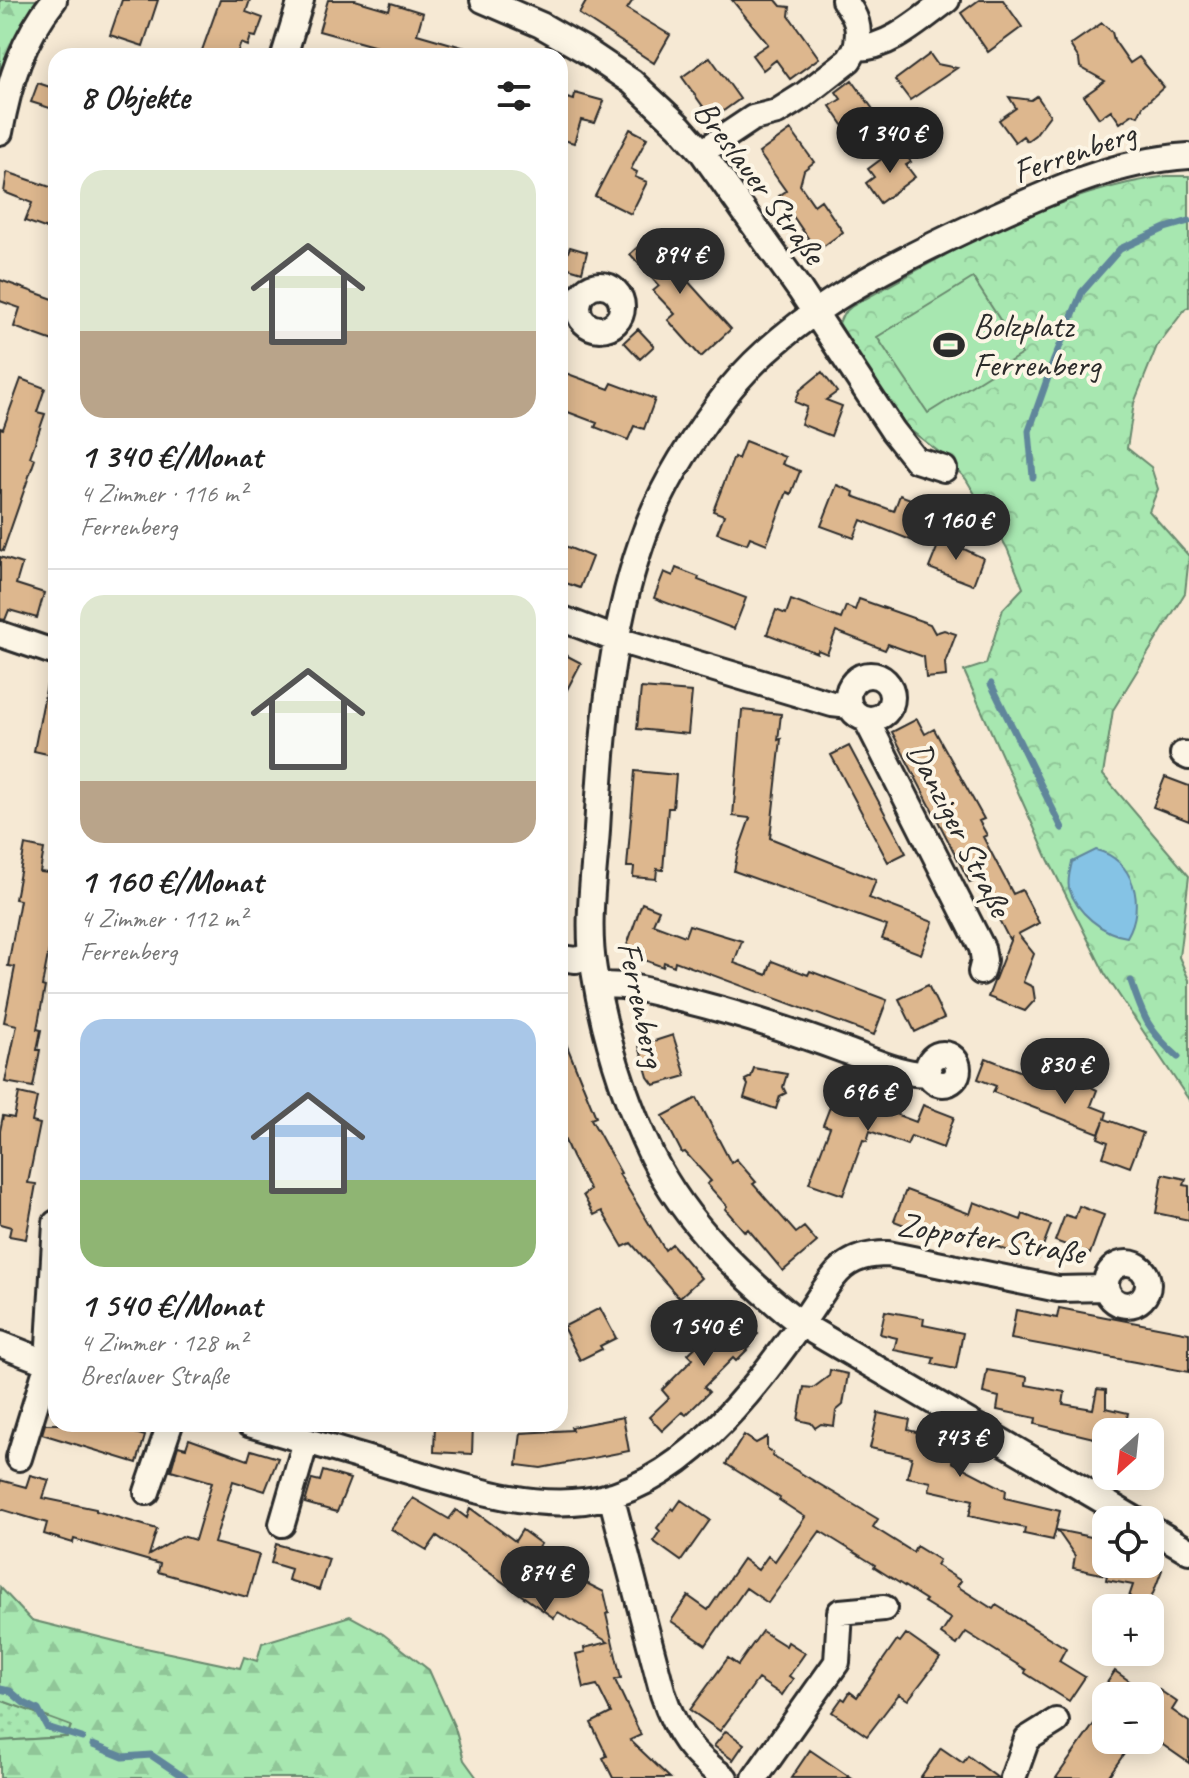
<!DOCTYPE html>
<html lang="de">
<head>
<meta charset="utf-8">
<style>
  :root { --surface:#fff; --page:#f2f2f2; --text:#222; --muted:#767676; --line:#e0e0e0; --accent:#2b2b2b }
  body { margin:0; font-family:Caveat,sans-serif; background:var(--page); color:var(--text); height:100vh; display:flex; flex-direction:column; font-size:30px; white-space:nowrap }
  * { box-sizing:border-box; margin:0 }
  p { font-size:26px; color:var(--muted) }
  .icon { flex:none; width:44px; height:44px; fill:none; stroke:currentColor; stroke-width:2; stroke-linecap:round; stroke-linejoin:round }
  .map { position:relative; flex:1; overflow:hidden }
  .side { position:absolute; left:48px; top:48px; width:520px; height:1384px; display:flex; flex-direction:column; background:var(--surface); border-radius:24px; box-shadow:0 4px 20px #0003 }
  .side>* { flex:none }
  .needle { width:52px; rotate:207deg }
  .fabs { position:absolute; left:1092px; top:1418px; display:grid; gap:16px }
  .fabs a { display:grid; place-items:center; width:72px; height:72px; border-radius:16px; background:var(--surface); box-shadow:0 4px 20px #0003; font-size:40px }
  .price { position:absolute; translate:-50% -68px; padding:0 18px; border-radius:28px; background:var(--accent); color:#fff; font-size:26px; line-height:52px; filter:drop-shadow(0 2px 4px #0008) }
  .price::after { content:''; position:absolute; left:50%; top:48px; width:24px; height:18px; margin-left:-12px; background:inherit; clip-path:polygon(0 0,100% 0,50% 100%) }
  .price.on { background:#222; color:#fff }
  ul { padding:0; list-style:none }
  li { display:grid; align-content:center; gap:16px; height:424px; padding:0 32px }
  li+li { border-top:2px solid var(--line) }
  li span { display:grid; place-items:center; height:248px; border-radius:24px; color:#555 }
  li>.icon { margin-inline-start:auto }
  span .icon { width:144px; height:144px; fill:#fffc; stroke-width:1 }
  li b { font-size:34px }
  h2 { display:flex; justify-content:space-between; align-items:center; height:96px; padding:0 32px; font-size:34px }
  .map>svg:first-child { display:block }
</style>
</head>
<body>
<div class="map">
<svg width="1189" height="1778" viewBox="0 0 1189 1778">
  <defs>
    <pattern id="grass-dots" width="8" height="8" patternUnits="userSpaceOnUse" patternTransform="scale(2)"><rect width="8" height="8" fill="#a7e7b0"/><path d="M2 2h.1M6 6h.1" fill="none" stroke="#90c698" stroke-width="1.8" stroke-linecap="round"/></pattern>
    <pattern id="forest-firs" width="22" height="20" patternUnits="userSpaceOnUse" patternTransform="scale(2)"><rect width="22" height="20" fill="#a7e7b0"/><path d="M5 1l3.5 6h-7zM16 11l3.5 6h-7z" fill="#90c698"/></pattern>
    <pattern id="park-crowns" width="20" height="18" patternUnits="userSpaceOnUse" patternTransform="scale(2)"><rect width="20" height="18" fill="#a7e7b0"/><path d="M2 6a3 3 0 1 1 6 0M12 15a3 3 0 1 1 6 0" fill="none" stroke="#90c698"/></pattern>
  </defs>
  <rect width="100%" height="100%" fill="#f6e9d4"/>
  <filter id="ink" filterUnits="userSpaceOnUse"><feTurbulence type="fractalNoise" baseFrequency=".0125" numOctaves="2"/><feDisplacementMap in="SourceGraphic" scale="16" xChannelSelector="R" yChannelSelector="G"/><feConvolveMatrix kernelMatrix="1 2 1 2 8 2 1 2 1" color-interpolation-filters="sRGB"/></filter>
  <g filter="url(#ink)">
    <path fill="url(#grass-dots)" stroke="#69896e" stroke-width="2" d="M0 1700 71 1725 67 1737 0 1741Z"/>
    <path fill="url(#forest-firs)" stroke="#69896e" stroke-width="2" d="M0 0H43L28 18 0 78Z
      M0 1587 31 1620 127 1644 240 1668 244 1657 257 1661 262 1643 350 1616 383 1634 429 1670 455 1728 464 1760 477 1778H0V1741L67 1737 71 1726 0 1700Z"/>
    <path fill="url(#park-crowns)" stroke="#69896e" stroke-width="2" d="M1167 176H1189V307L1186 308 1157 346 1134 403 1127 448 1151 467 1158 489 1149 511 1189 556 1185 593 1113 710 1103 775 1189 876 1179 957 1189 980V1100L1105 974 1048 859 964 671 986 664 1003 609 1023 588 1007 548 966 479 943 455 897 420 839 323 843 314 851 307C949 252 1054 191 1167 176Z"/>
    <path fill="#a7e7b0" stroke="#69896e" stroke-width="2" d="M973 278 1022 354 928 413 877 337Z"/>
    <path fill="#85c3e5" stroke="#61869b" stroke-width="2" d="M1096 850C1134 859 1146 905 1127 937 1103 934 1076 912 1069 888 1067 880 1070 871 1072 862Z"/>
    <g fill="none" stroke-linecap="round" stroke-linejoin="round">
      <path stroke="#61869b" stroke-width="7" d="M1033 477 1029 431 1054 360 1082 292 1120 249 1165 228 1189 221
        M991 684 1062 828
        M1131 981C1143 1017 1149 1032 1178 1057
        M0 1689 10 1691 24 1703 38 1710 47 1727 82 1738
        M93 1745 123 1757 151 1755 185 1778"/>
    </g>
    <path fill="#ddb78e" stroke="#2b2b2b" stroke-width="2" d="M122 0H158L143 46 110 35Z
      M220 0H250L246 12 263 18 256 37 251 36 248 46 241 43 236 56H200Z
      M328 0H355L389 10 391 3 423 13 417 34 476 51 475 56H374L377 47 319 31Z
      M587 0H633L627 9 670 35 654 63 579 14Z
      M732 0H776L781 6 790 7 789 16 819 58 790 79 776 60 763 70 752 55 768 44Z
      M979 0H1003L1022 27 988 52 961 13Z
      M1102 23 1112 32 1114 40 1130 63 1139 57 1164 87 1143 106 1138 116 1133 114 1120 123 1111 110 1099 118 1084 96 1105 81 1080 67 1079 59 1070 45Z
      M930 54 937 64 957 68 910 100 895 80Z
      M710 57 740 99 712 119 682 77Z
      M852 80 875 112 870 116 875 123 852 138 830 106 841 99 836 92Z
      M38 83 56 89V110L31 102Z
      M575 93 604 101 595 123 581 120 574 143 560 139V96L574 100Z
      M1037 96 1050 115 1035 135 1027 141 1023 136 1015 142 999 120 1016 108 1009 97 1031 100Z
      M630 129 647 138 631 169 637 172 635 177 647 182 631 214 595 196Z
      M791 130 814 162 804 170 800 185 814 205 821 200 843 232 817 251 779 196 786 191 759 153Z
      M899 146 911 162 906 165 915 177 880 203 866 183 874 177 868 169Z
      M7 172 56 189V232L25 221 32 203 4 192Z
      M655 231 684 262 677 269 731 329 701 357 668 320 675 314 653 291 659 286 630 254Z
      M570 247 587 252 582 272 562 266Z
      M0 280 56 300V342L14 327 20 308 0 301Z
      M638 329 654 346 640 359 624 342Z
      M560 371 609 389 612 383 655 399 644 429 634 426 628 440 595 427 597 423 560 409Z
      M822 372 837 392 826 400 842 406 831 436 801 424 807 407 795 402 800 390Z
      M21 379 45 388 37 412 45 414 30 457 35 459 3 551 0 550V428L3 429Z
      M745 441 785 457 782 464 800 471 791 494 787 492 767 544 750 537 747 544 717 533 724 515 713 511 734 457 738 459Z
      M837 485 854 492 853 496 894 511 900 495 932 507 918 543 861 520 854 538 821 526Z
      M941 538 983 558 973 585 929 568Z
      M560 544 592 557 580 588 560 581Z
      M0 557 22 564 16 584 44 593 37 618 9 610 5 620 0 619Z
      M676 568 699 577 698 580 746 598 734 629 654 598 664 572 673 576Z
      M859 599 930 624 935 633 944 630 956 634 945 663 946 676 926 678 924 657 888 644 885 650 836 631 827 654 818 650 817 653 767 634 776 610 786 614 791 600 841 619 846 606 855 610Z
      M560 652 581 663 560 703Z
      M47 684 56 685V756L34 751Z
      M641 688 692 692 688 734 637 729Z
      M742 710 781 714 778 740 781 739 770 838 876 880 869 898 933 922 921 954 882 939 887 926 734 871 738 852 750 818 733 816Z
      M917 719 925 734 934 729 984 819 979 821 987 835 983 837 1013 894 1022 890 1039 923 1018 934 1034 954 1023 982 1033 987 1035 1000 1025 1011 988 997 1011 938 1009 939 978 879 970 883 892 732Z
      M849 746 906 853 888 862 831 755Z
      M635 771 676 775 673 808H668L663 870 657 869 656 879 633 877 634 867H627Z
      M1165 777 1189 786V821L1153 807Z
      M25 845 44 849 40 872 56 874V913L42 986 45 987 37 1029 41 1030 37 1050H40L33 1087 5 1082 17 1025 4 1022 15 967 8 966 20 900 15 899Z
      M642 903 659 910 653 924 685 936 689 925 742 941 734 963 767 975 772 961 808 975 810 971 887 1000 874 1035 675 961 674 966 664 962 663 967 639 958 640 953 626 948Z
      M928 985 944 1018 915 1032 899 999Z
      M560 1029 596 1117 591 1119 621 1173 619 1174 665 1250 672 1244 701 1278 679 1298 631 1243 623 1247 602 1211 594 1215 583 1195 590 1190 572 1157 560 1129Z
      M673 1035 686 1076 654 1085 648 1077 639 1046Z
      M986 1058 1066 1089 1076 1063 1091 1087 1097 1090 1091 1106 1107 1112 1105 1119 1143 1133 1130 1167 1103 1157 1108 1142 1098 1138 1104 1121 1099 1133 993 1092 996 1086 978 1079Z
      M754 1068 787 1074 783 1087 786 1093 780 1096 776 1109 744 1098 748 1085 745 1080 751 1077Z
      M840 1081 883 1098 879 1108 916 1122 923 1105 954 1117 943 1148 911 1136 907 1145 870 1131 867 1141 863 1140 843 1195 809 1183 830 1127 823 1125Z
      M19 1093 37 1097 32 1122 40 1124 28 1183 36 1184 26 1239 9 1236 11 1227 0 1224V1131L3 1116 14 1118Z
      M697 1098 731 1163 736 1159 756 1182 753 1184 796 1233 804 1227 817 1242 783 1271 748 1229 745 1232 725 1209 727 1206 707 1184 711 1181 685 1152 682 1153 663 1116Z
      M1163 1174 1186 1179 1184 1185 1189 1186V1220L1156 1213Z
      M906 1190 970 1214 974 1202 1021 1220 1023 1214 1051 1225 1038 1259 1020 1252 1019 1255 990 1244 989 1247 952 1233 951 1236 933 1229 930 1235 894 1221Z
      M1079 1206 1104 1215 1090 1254 1055 1241 1065 1215 1075 1218Z
      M600 1308 616 1338 600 1346 602 1349 580 1360 563 1327Z
      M1059 1308 1189 1333V1372L1011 1339 1016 1310 1057 1318Z
      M734 1310 758 1334 747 1344 750 1347 736 1361 733 1358 704 1387 709 1392 686 1415 682 1412 662 1431 649 1417 669 1398 662 1390 693 1359 688 1354Z
      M885 1311 924 1318 923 1325 963 1333 956 1369 932 1364 934 1358 894 1350 897 1338 880 1334Z
      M830 1370 848 1374 843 1405 836 1411 834 1426 821 1424 815 1428 811 1423 798 1420 804 1387 813 1388 829 1376Z
      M987 1370 1027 1377 1026 1385 1065 1392 1063 1404 1093 1409 1097 1389 1106 1390V1408L1128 1413 1124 1432H1106V1441L1035 1424 1036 1418 997 1410 999 1397 983 1393Z
      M878 1413 910 1420 908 1430 924 1434 922 1442 955 1449 952 1462 1006 1490 1005 1498 1060 1511 1053 1540 1024 1534 1025 1528 969 1516 973 1500 929 1490 931 1482 907 1477 912 1457 870 1448Z
      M623 1417 629 1451 541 1468 517 1465 521 1433 572 1430 571 1427Z
      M45 1424H106L145 1436 137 1463 42 1434Z
      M435 1424H473L472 1454 434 1452Z
      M744 1435 756 1443 767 1437V1449L773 1453 772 1456 878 1519 873 1527 913 1552 916 1546 939 1560 936 1565 961 1581 957 1586 993 1609 996 1605 1066 1648 1059 1661 1085 1677 1069 1701 1025 1673 1026 1670 966 1632 957 1645 941 1634 951 1619 924 1602 926 1600 874 1567 875 1565 820 1531 768 1603 746 1588 706 1645 671 1621 688 1596 708 1610 743 1559 758 1570 768 1556 775 1561 805 1517 779 1500 780 1498 726 1464Z
      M189 1439 248 1460 251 1450 278 1458 265 1491 233 1481 214 1543 259 1555 247 1597 158 1572 160 1564 74 1539 73 1543 44 1534 47 1523 0 1509V1480L26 1487 30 1475 49 1480 43 1498 96 1509V1511L157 1529 149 1555 182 1536 195 1540 212 1482 171 1470 178 1446 186 1448Z
      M323 1471 350 1479 337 1512 305 1503 312 1479 320 1481Z
      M413 1498 449 1519 456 1510 467 1518 470 1508 515 1541 522 1530 541 1544 536 1550 580 1580 604 1592 609 1613 606 1614 621 1678 615 1680 641 1735 630 1740 670 1778H613L603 1758 607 1756 591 1723 611 1713 597 1685 584 1688 576 1654 585 1652 584 1648 608 1642 558 1612 554 1618 437 1536 427 1550 391 1529Z
      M681 1500 710 1520 681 1561 653 1541 660 1531 657 1528 672 1508 674 1510Z
      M1057 1530 1106 1540V1575L1073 1568 1075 1556Z
      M276 1544 329 1559 319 1590 288 1580 291 1569 271 1563Z
      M1109 1564H1146L1162 1570 1149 1604 1129 1597 1133 1585 1106 1580Z
      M762 1631 786 1646 788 1642 805 1653 789 1676 793 1679 782 1695 758 1679 720 1731 690 1710 728 1658 738 1665Z
      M906 1634 940 1658 908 1700 899 1694 867 1736 832 1712 842 1698 845 1700 850 1692 857 1697 897 1640 900 1642Z
      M1115 1671 1151 1696H1098Z
      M1158 1689 1177 1702 1172 1710 1189 1722V1763L1150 1736V1700Z
      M1106 1707V1742L1124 1754 1107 1778H1056Z
      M726 1731 744 1744 733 1760 714 1746Z
      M941 1748 963 1763 968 1756 998 1778H920Z
      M810 1750 851 1778H791Z"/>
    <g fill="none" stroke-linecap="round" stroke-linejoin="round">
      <defs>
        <path id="minor" d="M483 0 541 25 583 49 632 82 679 126 702 152 800 290 893 431 916 460 944 469
          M844 0C856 16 861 28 856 48
          M284 56 301 0
          M0 132C9 82 22 40 54 0
          M702 152 753 118 777 112 804 95 849 60 856 48C889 49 921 19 947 0
          M578 307a22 22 0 1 1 44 0a22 22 0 1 1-44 0Z
          M560 618 618 640 832 704 850 706
          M0 634 56 653
          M848 697a22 22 0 1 1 44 0a22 22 0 1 1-44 0Z
          M866 719 982 948 984 960 981 972
          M1183 754 1189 757
          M560 958 576 960 592 956
          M597 986C624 983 649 991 676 998 734 1012 790 1030 846 1051 869 1059 906 1077 929 1073
          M928 1069a15 15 0 1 1 30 0a15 15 0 1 1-30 0Z
          M1106 1284a21 21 0 1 1 42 0a21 21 0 1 1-42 0Z
          M0 1344 56 1366
          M249 1424C303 1440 358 1456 412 1472 468 1488 525 1508 584 1501 680 1490 751 1393 803 1321 815 1305 825 1286 838 1272 852 1257 870 1254 888 1254L1058 1289 1106 1288
          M19 1458 48 1363 56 1223
          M147 1492 170 1424
          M611 1496 663 1694C676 1733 691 1754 725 1778
          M1136 1520 801 1324C742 1277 687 1225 652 1156 624 1098 604 1034 594 970 586 925 594 875 597 830 602 737 610 633 641 544 659 489 694 435 730 389 793 312 893 263 982 222 1050 191 1114 161 1189 156
          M282 1524 306 1441
          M1150 1528 1189 1551
          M755 1778 837 1662 840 1612 884 1608
          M1013 1778 1027 1739 1056 1721"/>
      </defs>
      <use href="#minor" stroke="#2b2b2b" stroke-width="30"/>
      <use href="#minor" stroke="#fcf5e5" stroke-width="24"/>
    </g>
  </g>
  <defs>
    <symbol id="stadium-bare" viewBox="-9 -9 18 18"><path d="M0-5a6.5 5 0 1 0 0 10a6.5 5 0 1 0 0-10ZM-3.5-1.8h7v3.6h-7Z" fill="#2b2b2b" stroke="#fcf5e5" stroke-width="2.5" paint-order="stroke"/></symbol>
  </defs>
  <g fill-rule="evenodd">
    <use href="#stadium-bare" x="927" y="323" width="44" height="44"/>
  </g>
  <g text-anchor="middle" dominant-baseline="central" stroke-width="8" stroke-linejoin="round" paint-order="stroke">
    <g font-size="34" fill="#2b2b2b" stroke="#fcf5e5">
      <text transform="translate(1074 152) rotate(-19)">Ferrenberg</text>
      <text transform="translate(760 182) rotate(53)">Breslauer Straße</text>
      <text transform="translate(960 829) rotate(63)">Danziger Straße</text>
      <text transform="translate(642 1004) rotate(78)">Ferrenberg</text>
      <text transform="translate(991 1238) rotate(9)">Zoppoter Straße</text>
    </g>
    <g font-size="34" fill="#2b2b2b" stroke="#fcf5e5" text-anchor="start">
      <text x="973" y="325">Bolzplatz<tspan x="973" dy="39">Ferrenberg</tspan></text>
    </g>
  </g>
</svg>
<div class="fabs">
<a><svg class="needle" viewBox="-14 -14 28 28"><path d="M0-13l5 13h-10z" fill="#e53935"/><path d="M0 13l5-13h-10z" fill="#767676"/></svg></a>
<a><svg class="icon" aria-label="locate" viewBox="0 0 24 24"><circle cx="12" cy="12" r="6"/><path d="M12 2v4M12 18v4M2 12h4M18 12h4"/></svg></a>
<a>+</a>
<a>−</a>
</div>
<b class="price on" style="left:890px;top:175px">1 340 €</b>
<b class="price" style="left:680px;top:296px">894 €</b>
<b class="price" style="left:956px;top:562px">1 160 €</b>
<b class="price" style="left:1065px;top:1106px">830 €</b>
<b class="price" style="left:868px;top:1133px">696 €</b>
<b class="price" style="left:704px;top:1368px">1 540 €</b>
<b class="price" style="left:960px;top:1479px">743 €</b>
<b class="price" style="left:545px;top:1614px">874 €</b>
<section class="side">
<h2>8 Objekte<svg class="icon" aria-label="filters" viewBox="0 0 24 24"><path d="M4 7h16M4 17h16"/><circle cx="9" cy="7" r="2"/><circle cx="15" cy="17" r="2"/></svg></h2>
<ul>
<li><span style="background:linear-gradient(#dfe7d0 65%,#b9a48a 0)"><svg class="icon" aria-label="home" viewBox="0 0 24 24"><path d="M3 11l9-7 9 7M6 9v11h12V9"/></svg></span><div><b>1 340 €/Monat</b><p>4 Zimmer · 116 m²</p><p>Ferrenberg</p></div></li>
<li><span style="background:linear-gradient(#dfe7d0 75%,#b9a48a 0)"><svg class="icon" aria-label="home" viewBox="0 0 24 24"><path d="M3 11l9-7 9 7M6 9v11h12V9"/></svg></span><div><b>1 160 €/Monat</b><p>4 Zimmer · 112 m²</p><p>Ferrenberg</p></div></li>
<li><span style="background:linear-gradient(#a9c7e8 65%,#8fb573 0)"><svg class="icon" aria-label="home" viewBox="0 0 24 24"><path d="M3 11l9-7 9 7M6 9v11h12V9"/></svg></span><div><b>1 540 €/Monat</b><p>4 Zimmer · 128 m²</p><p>Breslauer Straße</p></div></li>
</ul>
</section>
</div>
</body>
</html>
